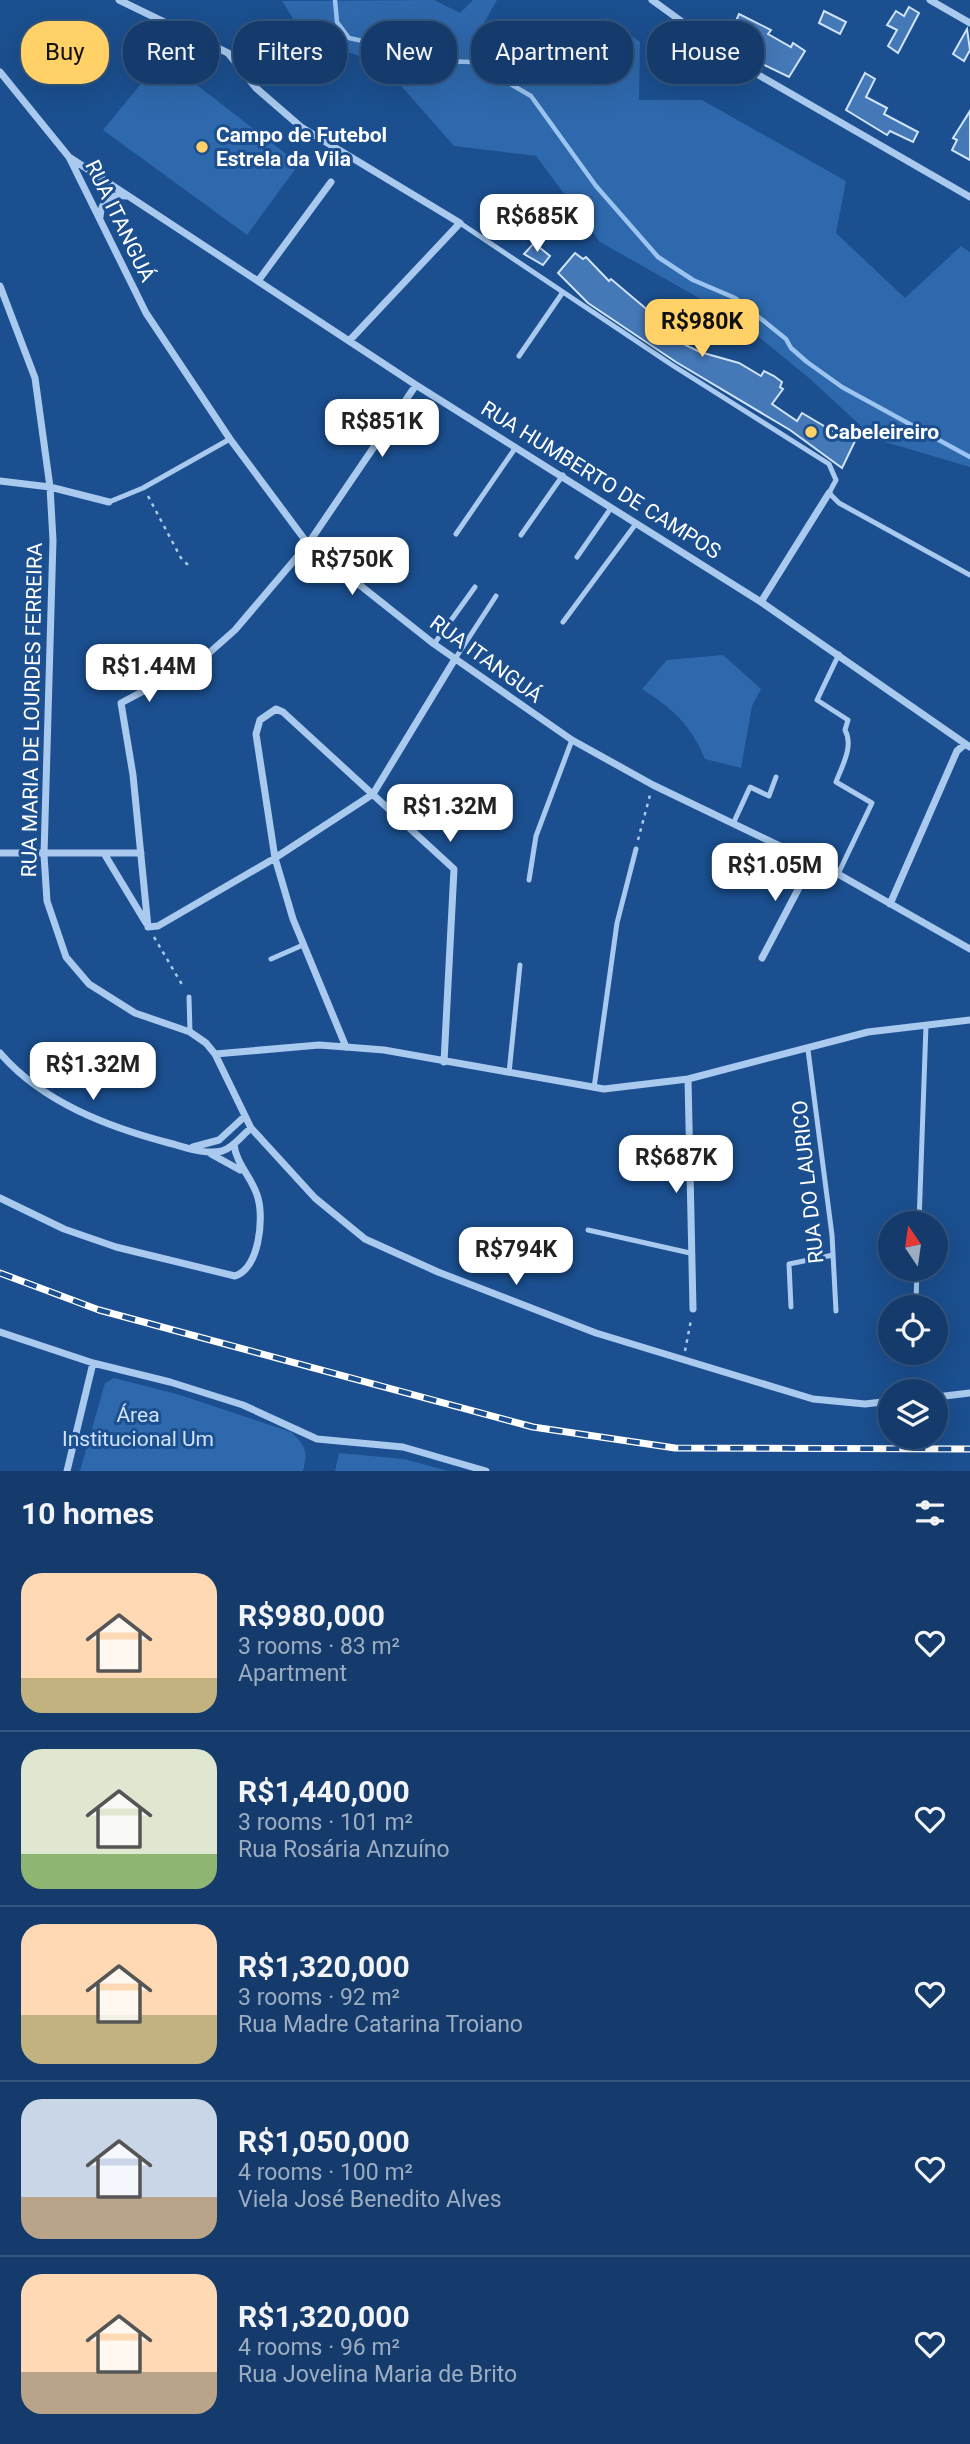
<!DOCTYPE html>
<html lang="en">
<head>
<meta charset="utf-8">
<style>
  :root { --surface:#143b6b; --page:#1d4271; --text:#f1f3f6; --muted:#9dadc1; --line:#33557e; --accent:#ffd166 }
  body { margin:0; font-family:Roboto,sans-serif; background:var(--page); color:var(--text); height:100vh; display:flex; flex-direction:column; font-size:26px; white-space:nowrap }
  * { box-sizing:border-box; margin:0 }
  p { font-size:23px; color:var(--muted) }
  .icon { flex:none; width:38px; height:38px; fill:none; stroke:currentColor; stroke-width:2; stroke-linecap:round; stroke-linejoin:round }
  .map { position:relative; height:1471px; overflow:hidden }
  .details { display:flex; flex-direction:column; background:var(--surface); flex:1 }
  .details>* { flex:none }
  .top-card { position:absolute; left:21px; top:21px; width:929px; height:63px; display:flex; gap:14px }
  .needle { width:46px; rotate:347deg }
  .buttons { position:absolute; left:878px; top:1211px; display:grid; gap:14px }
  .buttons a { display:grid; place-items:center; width:70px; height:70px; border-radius:50%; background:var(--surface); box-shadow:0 7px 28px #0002,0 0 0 2px var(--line); font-size:35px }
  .price { position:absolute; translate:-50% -60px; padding:0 16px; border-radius:14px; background:#fff; color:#222; font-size:23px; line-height:46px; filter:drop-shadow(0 2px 4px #0008) }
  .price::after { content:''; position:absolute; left:50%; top:42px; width:21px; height:16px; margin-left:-10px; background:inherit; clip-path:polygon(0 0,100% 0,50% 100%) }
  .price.active { background:var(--accent); color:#111 }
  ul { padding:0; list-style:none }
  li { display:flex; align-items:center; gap:21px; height:175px; padding:0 21px }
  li+li { border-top:2px solid var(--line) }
  li span { display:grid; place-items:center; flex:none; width:196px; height:140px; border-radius:21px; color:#555 }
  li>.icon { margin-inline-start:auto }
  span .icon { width:84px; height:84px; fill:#fffc; stroke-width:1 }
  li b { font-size:30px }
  h2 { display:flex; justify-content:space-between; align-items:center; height:84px; padding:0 21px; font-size:30px }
  .chip { padding:0 24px; border-radius:28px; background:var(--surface); box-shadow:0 7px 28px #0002,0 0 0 2px var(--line); font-size:24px; line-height:63px }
  .chip.active { background:var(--accent); color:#111 }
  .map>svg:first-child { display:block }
</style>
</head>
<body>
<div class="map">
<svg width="970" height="1471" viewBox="0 0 970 1471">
  <rect width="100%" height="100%" fill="#1b4f8f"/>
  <path fill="#2e69ad" d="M434 0 460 13 473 0H497L484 23 559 62 607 18 640 42 639 100H702L846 181 836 233 905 298 961 246 970 252V467L875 439 809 378 738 320 600 242 536 156 454 146 381 63 305 38 282 1Z
    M162 58 299 164 247 235 103 130Z
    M723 655 761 689 752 706 741 768 705 759C691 725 673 709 642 689L667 660Z
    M114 1378 180 1395 291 1432C306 1446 308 1451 303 1471H80L105 1383Z
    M339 1453 404 1459 448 1471H335Z"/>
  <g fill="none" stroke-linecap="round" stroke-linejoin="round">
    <path stroke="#9cc4f0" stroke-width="4.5" d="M335 0 337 22 349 38 396 48 434 61 473 62 531 96 596 186 658 257 693 280 735 298 786 339 791 348 807 362 842 387 970 457"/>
  </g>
  <path fill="#4478b7" stroke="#cfe3fa" stroke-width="2" d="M909 7 919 13 898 53 888 46 897 30 887 25 896 11 904 16Z
    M824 11 846 22 840 34 819 23Z
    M739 14 771 30 768 34 791 47 793 43 805 51 789 77 746 56 753 43 731 32Z
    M967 29 970 50 964 61 953 54Z
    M865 73 875 79 866 97 887 108 884 114 918 132 913 142 890 131 887 135 846 110Z
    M970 111V160L952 150 957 140 953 138Z
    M534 243 550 256 543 265 524 254Z
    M575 253 583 259 586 257 609 281 611 279 650 312 647 315 652 318 646 326 700 352 739 363 761 376 764 371 774 376 782 382 780 387 783 389 772 404 797 421 802 413 841 436 845 431 856 439 842 468 790 430 676 362 588 303 558 273Z"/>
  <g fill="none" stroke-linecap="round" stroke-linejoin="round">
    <path stroke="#a9c9ee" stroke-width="2.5" stroke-dasharray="3.5 5" stroke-linecap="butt" d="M148 496 181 558 191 568
      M638 840 650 795
      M154 937 184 988
      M685 1351 691 1320"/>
    <path stroke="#a9c9ee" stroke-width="5" d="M460 223 672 365 829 464 836 480 829 493 839 503 970 575
      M519 356 563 292
      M109 502 143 488 230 439
      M456 534 516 447
      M521 535 563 475
      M577 557 611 508
      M563 622 635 525
      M434 644 475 587
      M455 659 496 596
      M733 824 750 787 769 796 776 777
      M838 874 872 803 836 782C842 766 854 746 845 730L848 720 817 700 839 654
      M529 880 536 836 572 740
      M271 959 303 945
      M189 997 190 1032
      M808 1050 832 1235 836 1311
      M509 1073 520 965
      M594 1088 617 923 636 849
      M919 1223 926 1025
      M588 1230 690 1253
      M916 1302 917 1269
      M791 1307 789 1264 833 1255"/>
    <path stroke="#a9c9ee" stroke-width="7" d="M119 0 228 53 256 88 301 127 460 223 349 341
      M652 0 743 66 970 197
      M930 0 970 23
      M0 72 69 157 146 313 230 439 308 544 434 644 572 740 653 785 838 874 970 949
      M69 157 416 385 761 602 970 747
      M100 217C101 202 110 193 126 196
      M258 281 331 182
      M0 286 35 378 50 487 53 540 44 855 47 901 66 957 89 984 135 1013 190 1032 206 1043 215 1054 251 1128 315 1198 365 1239 438 1272 596 1333 813 1399 865 1404 891 1401
      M0 481 50 487 109 502
      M761 602 829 493
      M0 853H141
      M105 855 146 923
      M890 904 957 751 965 744
      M148 927 133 775 121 703 200 661 235 630 308 544 416 385
      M148 927 158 926 275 858 373 794 455 659
      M762 958 813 861
      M346 1047 293 919 275 858 256 734 260 720 276 709 283 712 454 869 444 1062
      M0 1053C42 1102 108 1127 169 1143 185 1147 205 1155 222 1151 233 1148 242 1135 251 1128
      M215 1054 319 1045 346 1047 384 1050 604 1089 688 1079 868 1032 970 1020
      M688 1079 693 1309
      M193 1147 219 1140 244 1117
      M211 1154 240 1170
      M0 1198 64 1229 116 1247 235 1276C259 1268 264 1220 258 1198 253 1178 236 1165 234 1144
      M0 1332 93 1363 170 1382 243 1405 317 1439 403 1447 486 1471
      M936 1397 970 1393
      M67 1471 93 1363"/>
    <defs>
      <path id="rail" d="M0 1273 99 1310 533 1427 675 1448 970 1449"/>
    </defs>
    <use href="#rail" stroke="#fff" stroke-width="7"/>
    <use href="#rail" stroke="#1b4f8f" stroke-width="4.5" stroke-dasharray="13" stroke-linecap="butt"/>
  </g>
  <g fill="#ffd166" stroke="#1b4f8f" stroke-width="2.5">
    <circle cx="202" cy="147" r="7"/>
    <circle cx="811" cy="432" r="7"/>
  </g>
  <g text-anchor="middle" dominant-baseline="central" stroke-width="6" stroke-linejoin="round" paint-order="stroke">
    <g font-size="21" font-weight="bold" fill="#fff" stroke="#1b4f8f" text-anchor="start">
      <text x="216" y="135">Campo de Futebol<tspan x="216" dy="24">Estrela da Vila</tspan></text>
      <text x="825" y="432">Cabeleireiro</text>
    </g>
    <g font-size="21" fill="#fff" stroke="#1b4f8f">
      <text transform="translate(120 221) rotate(64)">RUA ITANGUÁ</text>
      <text transform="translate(601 480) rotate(32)">RUA HUMBERTO DE CAMPOS</text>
      <text transform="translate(486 659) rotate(36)">RUA ITANGUÁ</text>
      <text transform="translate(32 710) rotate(-89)">RUA MARIA DE LOURDES FERREIRA</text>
      <text transform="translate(808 1182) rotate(-96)">RUA DO LAURICO</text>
    </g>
    <g font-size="21" fill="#cfe3fa" stroke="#1b4f8f">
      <text x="138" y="1415">Área<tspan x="138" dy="24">Institucional Um</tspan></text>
    </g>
  </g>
</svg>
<div class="buttons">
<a><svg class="needle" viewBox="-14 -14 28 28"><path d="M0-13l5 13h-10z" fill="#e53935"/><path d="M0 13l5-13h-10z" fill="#9dadc1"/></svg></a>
<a><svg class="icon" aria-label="locate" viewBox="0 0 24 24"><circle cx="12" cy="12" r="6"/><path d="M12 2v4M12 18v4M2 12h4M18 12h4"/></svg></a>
<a><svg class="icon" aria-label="layers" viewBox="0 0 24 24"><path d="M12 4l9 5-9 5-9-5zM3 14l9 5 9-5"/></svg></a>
</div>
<b class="price" style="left:537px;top:254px">R$685K</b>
<b class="price active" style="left:702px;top:359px">R$980K</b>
<b class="price" style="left:382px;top:459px">R$851K</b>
<b class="price" style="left:352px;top:597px">R$750K</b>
<b class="price" style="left:149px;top:704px">R$1.44M</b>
<b class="price" style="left:450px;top:844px">R$1.32M</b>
<b class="price" style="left:775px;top:903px">R$1.05M</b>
<b class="price" style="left:93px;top:1102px">R$1.32M</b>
<b class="price" style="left:676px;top:1195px">R$687K</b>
<b class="price" style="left:516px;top:1287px">R$794K</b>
<div class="top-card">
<a class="chip active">Buy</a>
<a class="chip">Rent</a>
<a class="chip">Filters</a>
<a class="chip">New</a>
<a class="chip">Apartment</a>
<a class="chip">House</a>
</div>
</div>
<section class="details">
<h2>10 homes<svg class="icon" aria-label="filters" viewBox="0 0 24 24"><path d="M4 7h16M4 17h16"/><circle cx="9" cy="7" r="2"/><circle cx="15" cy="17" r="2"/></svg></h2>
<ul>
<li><span style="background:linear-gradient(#ffd9b3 75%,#c2b280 0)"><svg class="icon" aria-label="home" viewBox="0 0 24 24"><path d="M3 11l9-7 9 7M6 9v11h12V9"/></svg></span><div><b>R$980,000</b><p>3 rooms · 83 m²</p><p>Apartment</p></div><svg class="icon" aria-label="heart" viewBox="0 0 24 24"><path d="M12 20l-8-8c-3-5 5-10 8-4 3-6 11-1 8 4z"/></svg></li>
<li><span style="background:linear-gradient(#dfe7d0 75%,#8fb573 0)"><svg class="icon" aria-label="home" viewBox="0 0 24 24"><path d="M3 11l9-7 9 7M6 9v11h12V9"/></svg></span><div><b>R$1,440,000</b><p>3 rooms · 101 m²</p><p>Rua Rosária Anzuíno</p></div><svg class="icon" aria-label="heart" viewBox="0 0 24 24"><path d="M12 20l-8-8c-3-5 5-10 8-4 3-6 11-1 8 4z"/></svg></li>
<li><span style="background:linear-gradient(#ffd9b3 65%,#c2b280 0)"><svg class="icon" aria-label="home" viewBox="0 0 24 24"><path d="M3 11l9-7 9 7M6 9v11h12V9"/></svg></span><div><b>R$1,320,000</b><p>3 rooms · 92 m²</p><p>Rua Madre Catarina Troiano</p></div><svg class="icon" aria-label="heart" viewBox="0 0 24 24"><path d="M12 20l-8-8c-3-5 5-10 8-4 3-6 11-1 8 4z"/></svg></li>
<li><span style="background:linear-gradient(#c9d6e8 70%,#b9a48a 0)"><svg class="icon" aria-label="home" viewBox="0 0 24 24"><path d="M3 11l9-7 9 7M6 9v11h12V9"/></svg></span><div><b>R$1,050,000</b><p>4 rooms · 100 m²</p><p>Viela José Benedito Alves</p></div><svg class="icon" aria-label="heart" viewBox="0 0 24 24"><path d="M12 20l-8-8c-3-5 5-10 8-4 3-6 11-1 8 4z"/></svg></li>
<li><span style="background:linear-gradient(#ffd9b3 70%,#b9a48a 0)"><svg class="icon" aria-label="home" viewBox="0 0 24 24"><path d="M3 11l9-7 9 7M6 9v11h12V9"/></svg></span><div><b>R$1,320,000</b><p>4 rooms · 96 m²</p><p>Rua Jovelina Maria de Brito</p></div><svg class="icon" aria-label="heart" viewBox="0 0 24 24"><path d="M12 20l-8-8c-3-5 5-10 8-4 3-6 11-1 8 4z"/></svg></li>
</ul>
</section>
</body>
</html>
